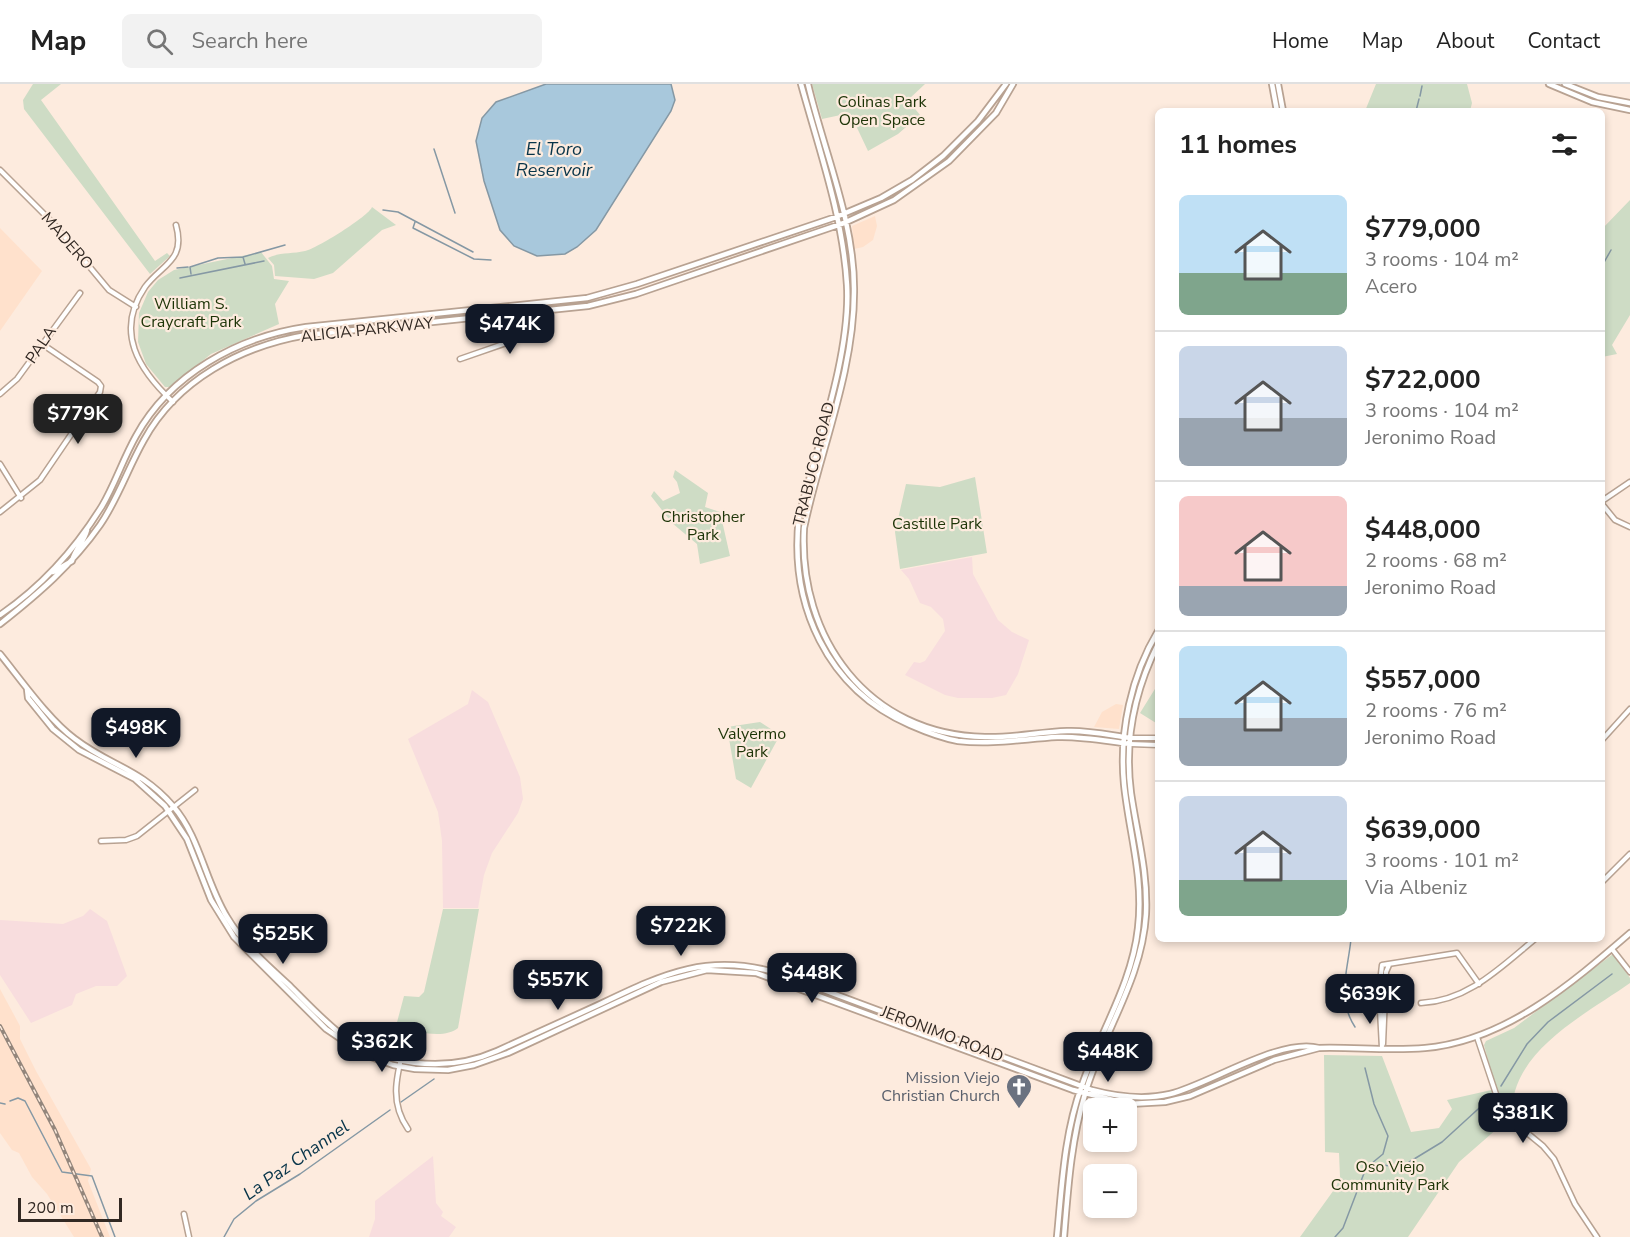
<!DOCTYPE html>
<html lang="en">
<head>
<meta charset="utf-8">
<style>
  :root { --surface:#fff; --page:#f2f2f2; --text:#222; --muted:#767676; --line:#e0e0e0; --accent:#111827 }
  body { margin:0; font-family:"Nunito Sans",sans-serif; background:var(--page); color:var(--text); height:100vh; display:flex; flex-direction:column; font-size:22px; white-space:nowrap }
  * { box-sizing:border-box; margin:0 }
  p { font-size:20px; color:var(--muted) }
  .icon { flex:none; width:33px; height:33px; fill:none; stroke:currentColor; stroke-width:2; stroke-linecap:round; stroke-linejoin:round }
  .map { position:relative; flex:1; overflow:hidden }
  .details { position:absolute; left:1155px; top:24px; width:450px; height:834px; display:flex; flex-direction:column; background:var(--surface); border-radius:9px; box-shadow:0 3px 9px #0003 }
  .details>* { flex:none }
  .tools { position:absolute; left:1083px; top:1014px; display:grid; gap:12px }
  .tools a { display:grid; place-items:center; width:54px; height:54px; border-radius:9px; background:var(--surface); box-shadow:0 3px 9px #0003; font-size:30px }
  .scale { position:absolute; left:18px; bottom:15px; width:104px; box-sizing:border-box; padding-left:6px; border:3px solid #322923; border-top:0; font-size:16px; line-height:21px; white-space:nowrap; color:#322923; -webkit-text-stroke:4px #fdebde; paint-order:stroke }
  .price { position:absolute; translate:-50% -51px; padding:0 14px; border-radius:12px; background:var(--accent); color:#fff; font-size:20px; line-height:39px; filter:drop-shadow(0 2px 3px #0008) }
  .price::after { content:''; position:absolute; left:50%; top:36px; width:18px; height:14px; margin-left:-9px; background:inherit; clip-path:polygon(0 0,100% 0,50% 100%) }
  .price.current { background:#222; color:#fff }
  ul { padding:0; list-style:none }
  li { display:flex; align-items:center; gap:18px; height:150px; padding:0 24px }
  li+li { border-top:2px solid var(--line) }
  li span { display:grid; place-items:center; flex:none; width:168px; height:120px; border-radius:9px; color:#555 }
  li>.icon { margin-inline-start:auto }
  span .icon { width:72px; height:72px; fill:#fffc; stroke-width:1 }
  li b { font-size:26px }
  h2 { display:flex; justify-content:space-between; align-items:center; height:72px; padding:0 24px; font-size:26px }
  header { display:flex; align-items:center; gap:36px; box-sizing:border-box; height:84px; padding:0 30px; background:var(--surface); border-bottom:2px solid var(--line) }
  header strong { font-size:28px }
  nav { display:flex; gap:33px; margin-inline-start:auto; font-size:21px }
  .search { width:420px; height:54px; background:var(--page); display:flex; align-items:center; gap:15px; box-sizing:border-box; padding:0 21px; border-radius:9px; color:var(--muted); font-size:22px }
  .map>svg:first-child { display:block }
</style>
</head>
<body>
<header>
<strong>Map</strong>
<div class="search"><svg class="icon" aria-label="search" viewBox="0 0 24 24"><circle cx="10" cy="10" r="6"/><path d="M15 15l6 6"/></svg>Search here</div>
<nav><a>Home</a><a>Map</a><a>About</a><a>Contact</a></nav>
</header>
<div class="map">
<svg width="1630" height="1153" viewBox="0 0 1630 1153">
  <rect width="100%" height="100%" fill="#fdebde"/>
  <path fill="#ffe1cc" d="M875 132 877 142 873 156 863 163 854 165 852 142Z
    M0 144 42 187 0 247Z
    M1116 620 1123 621 1119 645 1094 643 1102 628Z
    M0 905 20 942V955L36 987 91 1085 88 1097 110 1153H74L47 1110 32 1093 19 1069 12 1066 0 1049Z"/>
  <path fill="#f8ddde" d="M972 473 973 490 998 536 1012 548 1029 556 1018 590 1006 611 992 614H958L945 611 905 591 914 578 920 579 925 577 945 547 943 535 931 523 920 519 909 495 901 486Z
    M472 606 488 618 520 693 523 715 518 729 492 769 484 791 478 824H443L442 757 438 728 408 655 468 620Z
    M90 825 107 837 127 892 117 902H96L76 910 72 921 31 939 0 891V836L63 840 83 832Z
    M433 1072 436 1119 443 1128 441 1132 456 1143 449 1153H369L375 1135V1117Z"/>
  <path fill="#cedcc5" d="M33 0H61L41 16 155 177 167 169 170 172 150 190 24 25 23 16Z
    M812 0H925L908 16 920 31 898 50 868 67 850 29 822 35Z
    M1376 0H1467L1472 19 1470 27H1365Z
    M1630 116V231L1612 261 1617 270 1602 273V145Z
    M372 123 396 141 382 146 333 189 314 195 275 192 274 181 268 174C280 168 292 170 305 167 316 165 369 132 372 123Z
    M261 168 272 182 274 195 289 197 275 220 279 240 211 270 170 303H165L146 280 138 258 139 229 148 208 158 196 174 186Z
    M675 386 708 409 705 423 720 428 730 472 700 480 697 460 672 439 651 412 654 407 663 417 680 409 677 398 673 393Z
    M975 393 987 469 900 485 895 448 906 400 940 403Z
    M1158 600V636L1156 639 1140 629Z
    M760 638 780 651 751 704 736 695 727 643Z
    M443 825H479L458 944C444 956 412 947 396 942L404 912 419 913 424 908Z
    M1613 870 1630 894V899C1592 926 1529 958 1515 1007 1513 1014 1514 1023 1514 1030L1459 1078 1408 1153H1300L1336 1103 1340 1093 1339 1069 1325 1068 1324 971 1382 972 1411 1048 1439 1044 1452 1025 1447 1016 1496 1005 1484 961 1486 957 1514 944Z"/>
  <path fill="#a8c8dc" stroke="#8598a4" stroke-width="1.5" d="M546 0H671L675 16 671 27 596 146 577 163 565 170 537 172 514 162 500 146 484 97 476 57 482 34 496 18Z"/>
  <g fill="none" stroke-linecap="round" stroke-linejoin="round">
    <path stroke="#8598a4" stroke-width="1.5" d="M1420 12 1422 2
      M1416 27 1419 15
      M434 65 455 129
      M383 126 398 128 473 168
      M415 138 413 144 474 175 491 176
      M245 180 243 173 285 161
      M1602 182 1611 166
      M177 184 188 183
      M191 190 190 183 218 174 243 173
      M180 194 264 177
      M1351 855C1348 886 1336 914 1355 943
      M1501 1002 1527 960 1548 938 1612 890
      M10 1017 18 1014 25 1017 62 1088 92 1092 115 1153
      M401 1018 434 995
      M0 1019 5 1020
      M1372 1080 1401 1083 1442 1058 1488 1016
      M224 1153 234 1135 256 1117 300 1090 390 1026
      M1335 1153 1343 1144 1366 1084 1383 1070 1388 1052 1374 1020 1365 984"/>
    <defs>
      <path id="minor" d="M0 86 53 139 109 206 136 223
        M460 275 512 257 511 230
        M0 310 17 295 80 209
        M173 318C139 286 114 248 145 203 162 180 186 177 176 141
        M0 380 21 414
        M1602 417 1630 398
        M1602 420 1615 436 1630 443
        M0 428 40 396 100 308 101 302 98 298 42 260
        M1130 654H1158
        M1602 656 1630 625
        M1130 660 1158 661
        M101 757 126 756 137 752 195 706
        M1602 798 1630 770
        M1612 865 1630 888
        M1421 919C1468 917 1501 883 1535 855
        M407 949C400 983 386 1014 408 1045
        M1477 953 1498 1016 1515 1039 1543 1062 1554 1075 1575 1120 1597 1153
        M1383 960 1386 888 1389 881
        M1382 964 1379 907 1382 881 1457 869 1479 900
        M184 1130 189 1153"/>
      <path id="major" d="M801 0C819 65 843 133 847 201 851 270 816 365 799 433 789 521 827 605 910 641 926 648 941 654 958 657 992 661 1023 655 1057 653 1082 652 1106 657 1130 660
        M808 0C824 68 855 138 854 208 854 288 820 367 804 444 798 554 868 651 985 653 1012 654 1039 648 1067 647 1088 646 1109 651 1130 654
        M1272 0 1277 27
        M1278 0 1283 27
        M1549 0 1592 18 1630 26
        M1565 0 1598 13 1630 19
        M489 226 511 230 516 226 544 221
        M53 488 72 477C75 465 84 458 87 446
        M0 531C41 503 76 464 102 422 115 400 123 375 136 352 170 290 238 253 306 243L587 214 637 200 836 133 881 114 912 96 943 72 978 37 1006 0
        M0 540C38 510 72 481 100 441 118 415 128 384 144 356 177 296 241 262 307 251L588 222 636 210 844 139 894 116 949 77 996 29 1013 0
        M0 570C21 596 49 636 75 655 110 682 140 684 173 722 200 753 205 797 227 833 243 860 267 881 290 902 305 917 320 933 337 947 382 982 445 990 497 967 530 952 563 937 596 922 661 891 707 867 781 890L1092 1006C1118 1013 1144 1016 1170 1010 1210 1000 1281 953 1319 964 1354 963 1390 967 1425 964 1505 957 1571 900 1630 849
        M27 605 28 614 53 645 79 666 135 695 165 722 187 755 211 816 234 853 326 945 363 970 393 981 415 985 448 986 474 981 508 969 661 898 707 886 756 889 1073 1006 1129 1020 1165 1018 1190 1012 1274 976 1319 964
        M1057 1153C1062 1101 1064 1050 1082 1001 1100 948 1132 900 1138 844 1144 793 1129 749 1124 700 1119 648 1131 592 1158 547
        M1064 1153C1068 1104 1071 1057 1085 1010 1103 948 1142 896 1146 830 1148 788 1137 750 1131 709 1124 657 1135 606 1158 560"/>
    </defs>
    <use href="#minor" stroke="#b8a292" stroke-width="7"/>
    <use href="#major" stroke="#b8a292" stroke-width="8"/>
    <use href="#minor" stroke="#fff" stroke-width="4"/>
    <use href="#major" stroke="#fff" stroke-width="4.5"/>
    <defs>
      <path id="rail" d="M0 942 55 1046 102 1153"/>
    </defs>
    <use href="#rail" stroke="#93867c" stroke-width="4"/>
    <use href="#rail" stroke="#fdebde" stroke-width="1.5" stroke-dasharray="4.5" stroke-linecap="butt"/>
  </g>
  <defs>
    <symbol id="church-pin" viewBox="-11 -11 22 30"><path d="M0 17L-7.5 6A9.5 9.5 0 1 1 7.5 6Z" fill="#6b7280" stroke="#fdebde"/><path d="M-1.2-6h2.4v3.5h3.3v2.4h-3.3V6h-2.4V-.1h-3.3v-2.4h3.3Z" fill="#fff"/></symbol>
  </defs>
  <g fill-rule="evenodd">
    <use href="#church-pin" x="1004" y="988" width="30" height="40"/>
  </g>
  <g text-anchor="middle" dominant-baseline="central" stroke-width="4.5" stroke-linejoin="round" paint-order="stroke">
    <g font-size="16" fill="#1d3407" stroke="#fdebde">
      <text x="882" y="18">Colinas Park<tspan x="882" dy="18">Open Space</tspan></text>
      <text x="191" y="220">William S.<tspan x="191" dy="18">Craycraft Park</tspan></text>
      <text x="703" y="433">Christopher<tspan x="703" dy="18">Park</tspan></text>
      <text x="937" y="440">Castille Park</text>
      <text x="752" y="650">Valyermo<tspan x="752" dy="18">Park</tspan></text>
      <text x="1390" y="1083">Oso Viejo<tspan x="1390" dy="18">Community Park</tspan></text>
    </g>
    <g font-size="16" fill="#322923" stroke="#fdebde">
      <text transform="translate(67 157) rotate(49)">MADERO</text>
      <text transform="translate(367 246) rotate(-6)">ALICIA PARKWAY</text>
      <text transform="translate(41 261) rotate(-56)">PALA</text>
      <text transform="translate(814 380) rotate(-76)">TRABUCO ROAD</text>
      <text transform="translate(942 950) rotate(21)">JERONIMO ROAD</text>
    </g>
    <g font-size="16" fill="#5b616d" stroke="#fdebde" text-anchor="end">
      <text x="1000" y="994">Mission Viejo<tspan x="1000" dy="18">Christian Church</tspan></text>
    </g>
    <g font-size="18" font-style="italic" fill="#073449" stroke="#fdebde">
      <text x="554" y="65">El Toro<tspan x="554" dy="21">Reservoir</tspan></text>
      <text transform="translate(296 1076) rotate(-35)">La Paz Channel</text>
    </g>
  </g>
</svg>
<div class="tools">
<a>+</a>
<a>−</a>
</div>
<div class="scale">200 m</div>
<b class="price" style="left:510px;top:271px">$474K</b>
<b class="price current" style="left:78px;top:361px">$779K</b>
<b class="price" style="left:136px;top:675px">$498K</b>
<b class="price" style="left:681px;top:873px">$722K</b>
<b class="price" style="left:283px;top:881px">$525K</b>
<b class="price" style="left:812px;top:920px">$448K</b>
<b class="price" style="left:558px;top:927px">$557K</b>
<b class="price" style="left:1370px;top:941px">$639K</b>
<b class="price" style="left:382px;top:989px">$362K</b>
<b class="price" style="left:1108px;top:999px">$448K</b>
<b class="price" style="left:1523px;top:1060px">$381K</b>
<section class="details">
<h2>11 homes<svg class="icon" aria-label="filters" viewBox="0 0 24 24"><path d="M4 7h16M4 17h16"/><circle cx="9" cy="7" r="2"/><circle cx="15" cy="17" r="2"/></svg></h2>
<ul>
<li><span style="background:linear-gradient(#bfe0f5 65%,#7fa58c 0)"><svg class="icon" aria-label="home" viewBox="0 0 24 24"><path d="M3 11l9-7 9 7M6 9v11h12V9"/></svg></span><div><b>$779,000</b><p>3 rooms · 104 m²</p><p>Acero</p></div></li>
<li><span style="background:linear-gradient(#c9d6e8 60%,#9aa5b1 0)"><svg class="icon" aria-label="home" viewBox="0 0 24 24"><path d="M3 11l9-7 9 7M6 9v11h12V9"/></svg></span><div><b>$722,000</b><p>3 rooms · 104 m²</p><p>Jeronimo Road</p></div></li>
<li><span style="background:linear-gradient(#f6c9c9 75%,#9aa5b1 0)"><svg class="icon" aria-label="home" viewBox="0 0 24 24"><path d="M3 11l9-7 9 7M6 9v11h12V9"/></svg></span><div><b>$448,000</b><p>2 rooms · 68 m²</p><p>Jeronimo Road</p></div></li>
<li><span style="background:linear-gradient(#bfe0f5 60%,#9aa5b1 0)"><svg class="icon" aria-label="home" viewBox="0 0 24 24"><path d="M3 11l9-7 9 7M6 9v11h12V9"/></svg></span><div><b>$557,000</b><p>2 rooms · 76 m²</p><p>Jeronimo Road</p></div></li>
<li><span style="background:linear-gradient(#c9d6e8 70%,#7fa58c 0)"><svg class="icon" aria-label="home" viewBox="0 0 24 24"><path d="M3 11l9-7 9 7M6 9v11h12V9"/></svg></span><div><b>$639,000</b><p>3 rooms · 101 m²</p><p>Via Albeniz</p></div></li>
</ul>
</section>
</div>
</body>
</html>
